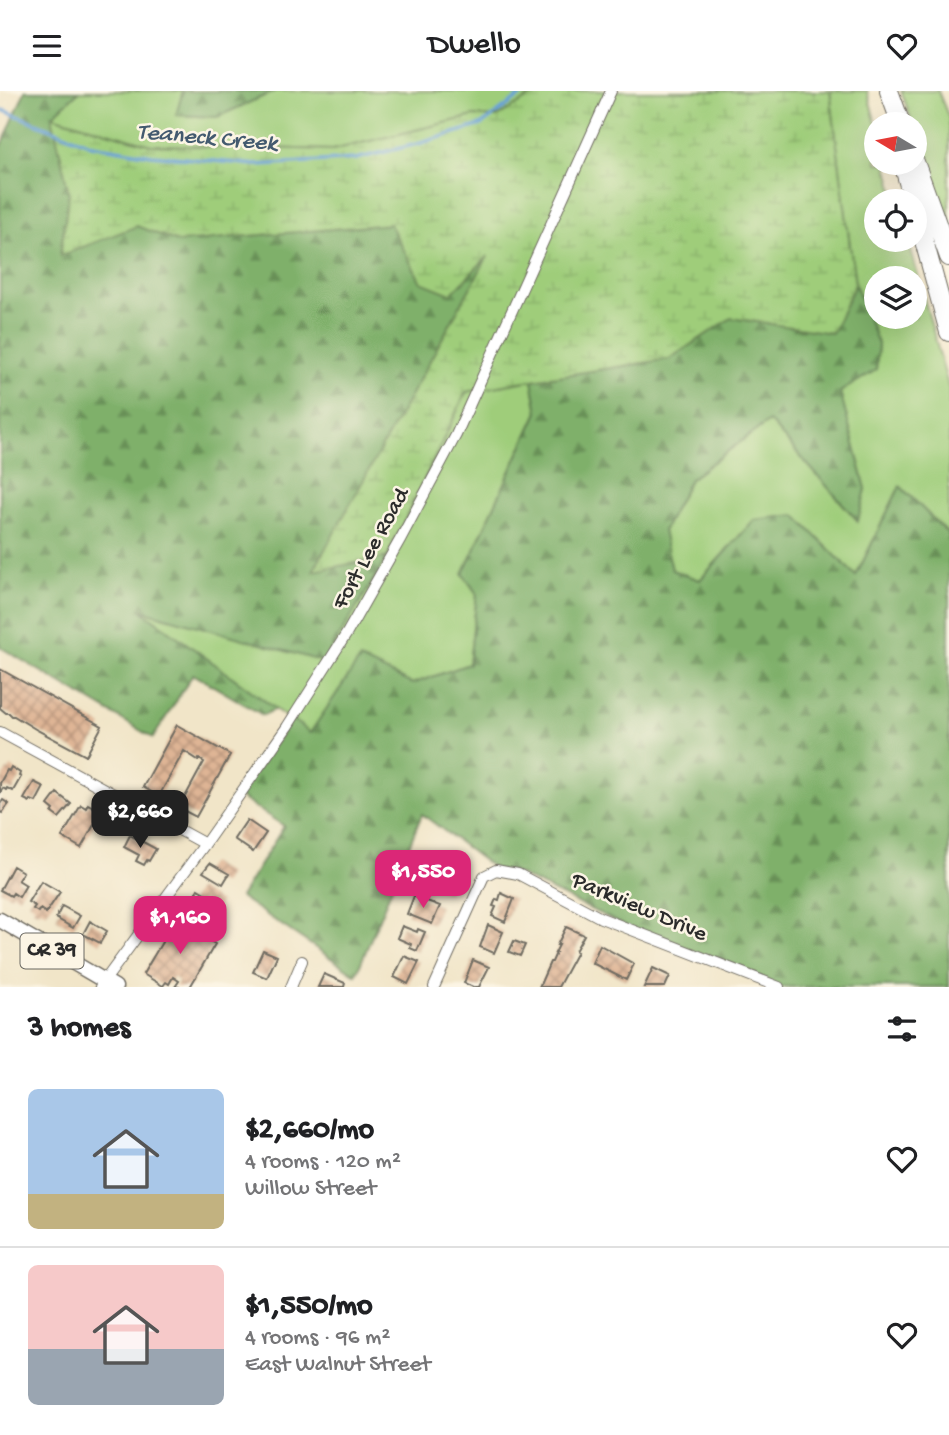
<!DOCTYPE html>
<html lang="en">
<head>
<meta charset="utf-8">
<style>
  :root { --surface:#fff; --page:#f2f2f2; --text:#202124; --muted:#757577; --line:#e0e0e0; --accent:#db2777 }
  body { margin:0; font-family:"Gochi Hand",sans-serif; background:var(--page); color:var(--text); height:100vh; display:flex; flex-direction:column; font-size:26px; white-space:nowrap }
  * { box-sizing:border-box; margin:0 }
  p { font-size:23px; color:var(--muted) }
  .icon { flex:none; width:38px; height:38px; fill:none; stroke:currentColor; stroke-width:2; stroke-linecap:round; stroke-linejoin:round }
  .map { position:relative; height:896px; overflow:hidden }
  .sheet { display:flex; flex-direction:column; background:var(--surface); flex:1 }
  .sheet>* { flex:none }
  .needle { width:46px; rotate:280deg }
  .buttons { position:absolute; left:864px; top:21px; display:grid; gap:14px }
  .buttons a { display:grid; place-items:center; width:63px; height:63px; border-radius:50%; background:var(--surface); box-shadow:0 7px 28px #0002; font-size:35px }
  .price { position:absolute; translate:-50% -60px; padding:0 16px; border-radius:14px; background:var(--accent); color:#fff; font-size:23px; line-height:46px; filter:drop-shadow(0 2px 4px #0008) }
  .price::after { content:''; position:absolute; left:50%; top:42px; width:21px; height:16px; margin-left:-10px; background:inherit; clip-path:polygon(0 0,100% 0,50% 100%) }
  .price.current { background:#222; color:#fff }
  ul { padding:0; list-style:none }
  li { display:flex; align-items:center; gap:21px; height:175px; padding:0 28px }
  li+li { border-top:2px solid var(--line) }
  li span { display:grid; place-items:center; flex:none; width:196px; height:140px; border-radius:10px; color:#555 }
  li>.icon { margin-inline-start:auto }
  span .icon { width:84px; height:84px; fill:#fffc; stroke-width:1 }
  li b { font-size:30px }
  h2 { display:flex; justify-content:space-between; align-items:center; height:84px; padding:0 28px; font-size:30px }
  header { display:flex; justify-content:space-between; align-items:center; height:91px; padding:0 28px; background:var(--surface); font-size:32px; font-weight:600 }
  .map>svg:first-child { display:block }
</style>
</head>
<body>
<header><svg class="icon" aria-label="menu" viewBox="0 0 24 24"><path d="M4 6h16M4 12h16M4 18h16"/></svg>Dwello<svg class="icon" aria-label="heart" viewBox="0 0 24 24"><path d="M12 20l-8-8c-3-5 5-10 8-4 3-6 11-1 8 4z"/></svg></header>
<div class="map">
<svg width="949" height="896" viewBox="0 0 949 896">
  <defs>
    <pattern id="forest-firs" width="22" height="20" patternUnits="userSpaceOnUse" patternTransform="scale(1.75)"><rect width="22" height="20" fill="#7fb06a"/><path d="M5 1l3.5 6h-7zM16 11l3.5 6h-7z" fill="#688f57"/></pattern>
    <pattern id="wetland-marsh" width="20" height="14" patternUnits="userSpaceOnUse" patternTransform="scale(1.75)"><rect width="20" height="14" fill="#9fcd7a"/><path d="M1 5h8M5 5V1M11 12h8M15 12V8" fill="none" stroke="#89b06a"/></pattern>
    <pattern id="building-cross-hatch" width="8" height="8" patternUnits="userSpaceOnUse" patternTransform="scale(1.75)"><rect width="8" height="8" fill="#dfb595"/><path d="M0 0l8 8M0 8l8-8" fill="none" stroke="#b5937a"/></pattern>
  </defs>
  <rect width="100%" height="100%" fill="#fcf5e5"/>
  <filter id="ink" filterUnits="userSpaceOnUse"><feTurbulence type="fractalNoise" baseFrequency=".0143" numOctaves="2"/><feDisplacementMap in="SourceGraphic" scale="14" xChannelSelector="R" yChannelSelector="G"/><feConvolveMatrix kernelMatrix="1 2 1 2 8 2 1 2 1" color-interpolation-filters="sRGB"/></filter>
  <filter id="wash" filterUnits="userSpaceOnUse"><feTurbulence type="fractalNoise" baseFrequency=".00686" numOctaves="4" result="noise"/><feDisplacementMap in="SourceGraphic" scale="28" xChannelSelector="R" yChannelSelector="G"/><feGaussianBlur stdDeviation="1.57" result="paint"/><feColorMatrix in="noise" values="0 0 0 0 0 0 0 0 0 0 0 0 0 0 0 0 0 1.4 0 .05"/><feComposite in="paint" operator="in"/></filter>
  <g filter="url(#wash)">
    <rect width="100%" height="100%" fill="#f1e5c8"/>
    <path fill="#9fcd7a" stroke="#657c52" stroke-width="2" fill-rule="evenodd" d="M79 0H183L177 24 217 26 275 0H540L497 26 474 25 333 59 151 54 52 25Z
      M830 0H867L877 37V72H886L897 110H877V149H908L949 298V444L900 395 856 485 754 429 700 489 672 480 663 440 690 388 769 330 857 429 866 398 840 301 876 279 878 253 855 193ZM877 187H915V226H877Z
      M901 0H938L949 27V137L915 41V33H913Z
      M532 289 538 321 463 483 477 503 469 573 412 593 309 643 139 518 324 570 387 466 466 301Z"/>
    <path fill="url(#forest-firs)" stroke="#556e4a" stroke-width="2" d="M25 0H79L52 25 69 102 60 164 137 135 178 151 390 133 421 191 490 162 314 479 387 466 324 571 141 519 276 618 263 624 193 583 153 647 0 556V59Z
      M183 0H275L217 26 176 24Z
      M855 193 878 253 876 279 840 301 866 398 858 430 769 330 690 388 663 440 672 479 700 489 754 429 795 424 856 485 900 395 949 444V896H779L646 845 518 783 496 779 422 723 356 884 240 806 284 735 238 705 292 628 310 642 360 568 412 593 469 573 477 503 463 483 538 321 532 289 669 268 731 227 832 242Z"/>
    <path fill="url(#wetland-marsh)" stroke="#657c52" stroke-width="2" d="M540 0H830L855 193 832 242 731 227 669 268 532 289 466 301 387 466 313 480 488 165 451 203 421 191 390 133 178 151 137 135 60 165 69 102 52 25 151 54 333 59 474 25 497 26Z"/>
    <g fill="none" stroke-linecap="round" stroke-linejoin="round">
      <path stroke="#67a0d6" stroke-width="3.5" d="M0 18 92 54 152 64 256 74 356 68 421 52 481 34 527 0"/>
    </g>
    <g id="blocks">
      <path fill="url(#building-cross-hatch)" d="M0 578 102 635 86 665 37 639 14 625H12L9 622H6L0 617Z
        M177 634 230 664 196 726 179 717 204 671 199 668 198 669 184 660 159 705 143 696Z
        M11 676 20 682 19 685 21 686 13 700 7 697 6 699 3 697 0 702V692L7 679 9 680Z
        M34 691 44 696 36 711 31 709 30 711 24 708Z
        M57 702 71 713 59 727 52 722 54 719 48 714Z
        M3 709 9 713 2 722 0 721V713Z
        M88 713 97 718 95 723 99 725 81 757 62 746 81 714 86 717Z
        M247 729 266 742 253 761 234 748Z
        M130 744 156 758 149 770 147 769 144 774 136 770 139 764 124 756Z
        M210 772 229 783 223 793 203 781Z
        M13 775 23 781 18 789 26 794 19 806 13 802 11 805 0 799Z
        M422 775 453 784 448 802 417 793Z
        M41 790 60 801 46 822 40 818 38 821 33 818 35 815 28 811Z
        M198 798 220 811 213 824 191 811Z
        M501 802 514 808 505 831 492 825 496 816 493 815 496 808 499 809Z
        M414 805 440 815 432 833 407 823Z
        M62 815 80 825 73 837 56 827Z
        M177 826 200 839 198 843 215 853 190 896H175L179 890 173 886 169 893 166 891 163 895 143 883Z
        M90 830 107 840 100 852 83 843Z
        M488 834 503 841 494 862 480 856Z
        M402 835 417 841 418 838 425 841 417 860 410 857 411 853 397 847Z
        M566 836 584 844 575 860 577 861 558 896H539L550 871H552L556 862H555L559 854H557Z
        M514 850 525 854 520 865 509 861Z
        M600 854 634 873 626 889 592 872Z
        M263 859 277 865 267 887 253 881Z
        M404 865 419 871 408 893 394 886Z
        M473 869 489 876 479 896H473L464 892Z
        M653 877 670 885 665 896H644Z
        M324 883 345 892 344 896H318Z"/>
    </g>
  </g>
  <g filter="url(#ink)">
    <use href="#blocks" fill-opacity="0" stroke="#706c62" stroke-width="2"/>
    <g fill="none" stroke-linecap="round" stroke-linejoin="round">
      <defs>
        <path id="street" d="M0 641 205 753
          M100 896 205 753 287 636 347 542 401 447 456 344 611 0
          M291 896 302 870
          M434 896 484 785 496 779 518 783 601 827 779 896"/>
        <path id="primary" d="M0 829 115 896"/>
        <path id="highway" d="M889 0 901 33
          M915 71 949 166
          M903 72 913 110
          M915 117 949 241"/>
      </defs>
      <use href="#street" stroke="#706c62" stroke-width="12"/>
      <use href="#primary" stroke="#706c62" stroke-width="17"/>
      <use href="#highway" stroke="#706c62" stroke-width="20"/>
      <use href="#street" stroke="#fff" stroke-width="10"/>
      <use href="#primary" stroke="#fff" stroke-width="14"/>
      <use href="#highway" stroke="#fff" stroke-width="18"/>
    </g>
  </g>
  <g text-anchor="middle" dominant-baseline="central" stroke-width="5" stroke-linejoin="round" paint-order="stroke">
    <rect fill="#fcf5e5" stroke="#6a6863" stroke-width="2" x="20.5" y="842.5" width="63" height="35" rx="5"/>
    <g font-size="21" font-weight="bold" fill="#2b2b2b">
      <text x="52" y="860">CR 39</text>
    </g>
    <g font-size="23" fill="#2b2b2b" stroke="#fcf5e5">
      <text transform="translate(372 458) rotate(-61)">Fort Lee Road</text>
      <text transform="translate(639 817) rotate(23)">Parkview Drive</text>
    </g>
    <g font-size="24" font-style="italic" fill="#435a6f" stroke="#fcf5e5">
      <text transform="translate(207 48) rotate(5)">Teaneck Creek</text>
    </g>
  </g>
</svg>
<div class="buttons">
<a><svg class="needle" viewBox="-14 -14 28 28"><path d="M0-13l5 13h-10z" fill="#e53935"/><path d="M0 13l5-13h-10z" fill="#757577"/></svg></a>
<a><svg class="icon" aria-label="locate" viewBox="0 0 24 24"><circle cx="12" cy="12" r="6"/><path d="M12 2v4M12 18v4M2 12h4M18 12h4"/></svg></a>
<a><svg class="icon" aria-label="layers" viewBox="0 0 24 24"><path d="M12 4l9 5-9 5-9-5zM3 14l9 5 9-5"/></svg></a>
</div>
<b class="price current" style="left:140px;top:759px">$2,660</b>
<b class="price" style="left:423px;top:819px">$1,550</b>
<b class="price" style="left:180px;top:865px">$1,160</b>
</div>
<section class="sheet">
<h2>3 homes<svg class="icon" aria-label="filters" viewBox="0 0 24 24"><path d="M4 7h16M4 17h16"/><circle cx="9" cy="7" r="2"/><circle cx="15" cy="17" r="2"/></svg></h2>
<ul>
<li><span style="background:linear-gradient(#a9c7e8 75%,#c2b280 0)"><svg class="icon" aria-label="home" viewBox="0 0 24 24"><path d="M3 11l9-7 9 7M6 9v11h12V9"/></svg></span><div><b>$2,660/mo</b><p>4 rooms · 120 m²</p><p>Willow Street</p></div><svg class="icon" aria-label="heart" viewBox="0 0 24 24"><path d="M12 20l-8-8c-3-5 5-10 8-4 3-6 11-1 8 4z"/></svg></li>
<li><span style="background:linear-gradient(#f6c9c9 60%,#9aa5b1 0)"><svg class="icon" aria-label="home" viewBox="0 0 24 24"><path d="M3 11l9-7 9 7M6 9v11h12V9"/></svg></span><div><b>$1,550/mo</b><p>4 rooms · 96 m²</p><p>East Walnut Street</p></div><svg class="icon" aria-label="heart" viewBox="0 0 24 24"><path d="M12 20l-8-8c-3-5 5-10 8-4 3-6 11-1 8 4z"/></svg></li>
</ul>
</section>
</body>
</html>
